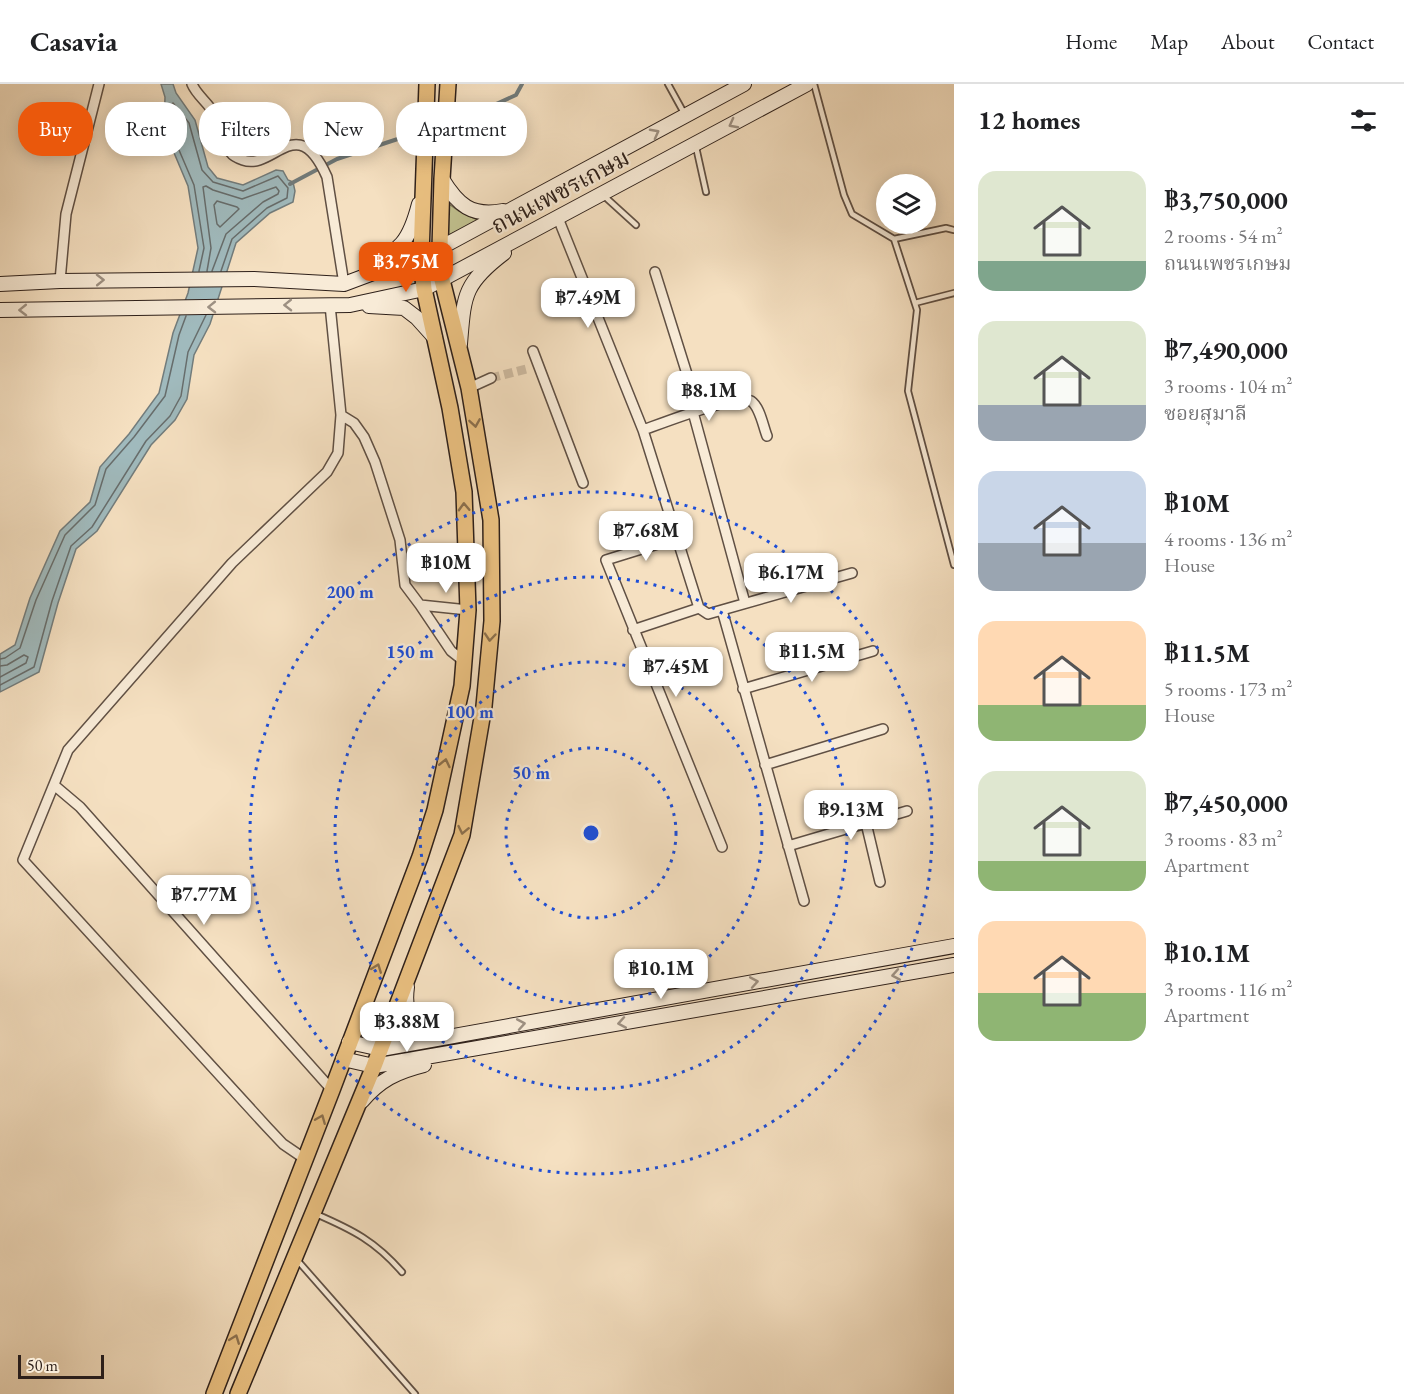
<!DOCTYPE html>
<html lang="en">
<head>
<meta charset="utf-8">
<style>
  :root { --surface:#fff; --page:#f6f6f6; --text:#202124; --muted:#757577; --line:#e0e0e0; --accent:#ea580c }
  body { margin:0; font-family:"EB Garamond","Noto Serif Thai",serif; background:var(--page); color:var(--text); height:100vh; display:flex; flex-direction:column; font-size:22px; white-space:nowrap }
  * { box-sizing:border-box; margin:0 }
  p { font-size:20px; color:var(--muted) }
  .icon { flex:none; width:33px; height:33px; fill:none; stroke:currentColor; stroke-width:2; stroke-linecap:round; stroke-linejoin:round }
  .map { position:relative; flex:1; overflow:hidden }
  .panel { display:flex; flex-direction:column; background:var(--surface); width:450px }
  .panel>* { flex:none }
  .hud { position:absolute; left:18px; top:18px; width:570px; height:54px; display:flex; gap:12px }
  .fabs { position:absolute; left:876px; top:90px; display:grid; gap:12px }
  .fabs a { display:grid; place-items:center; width:60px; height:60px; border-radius:50%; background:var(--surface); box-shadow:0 3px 15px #0003; font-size:30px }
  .scale { position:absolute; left:18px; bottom:15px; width:86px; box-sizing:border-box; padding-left:6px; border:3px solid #2e201a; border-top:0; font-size:16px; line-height:21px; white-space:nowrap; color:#2e201a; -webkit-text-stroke:4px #f8ebd7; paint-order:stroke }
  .price { position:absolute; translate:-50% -51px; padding:0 14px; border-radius:12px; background:#fff; color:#222; font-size:20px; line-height:39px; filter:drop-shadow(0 2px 3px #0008) }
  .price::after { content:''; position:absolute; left:50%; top:36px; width:18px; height:14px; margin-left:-9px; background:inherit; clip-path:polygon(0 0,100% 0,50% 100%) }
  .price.active { background:var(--accent); color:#fff }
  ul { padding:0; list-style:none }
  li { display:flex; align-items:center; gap:18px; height:150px; padding:0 24px }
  li span { display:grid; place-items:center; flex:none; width:168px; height:120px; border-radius:18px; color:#555 }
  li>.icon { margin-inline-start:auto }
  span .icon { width:72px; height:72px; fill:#fffc; stroke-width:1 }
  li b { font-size:26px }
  h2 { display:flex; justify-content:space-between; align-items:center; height:72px; padding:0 24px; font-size:26px }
  .pill { padding:0 21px; border-radius:24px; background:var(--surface); box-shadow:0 3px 15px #0003; font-size:21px; line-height:54px }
  .pill.active { background:var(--accent); color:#fff }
  header { display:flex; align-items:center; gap:36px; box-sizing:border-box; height:84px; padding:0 30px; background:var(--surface); border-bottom:2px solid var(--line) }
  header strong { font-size:28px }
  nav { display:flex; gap:33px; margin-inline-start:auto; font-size:21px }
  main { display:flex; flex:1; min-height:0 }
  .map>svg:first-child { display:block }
</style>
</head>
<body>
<header>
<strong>Casavia</strong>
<nav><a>Home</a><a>Map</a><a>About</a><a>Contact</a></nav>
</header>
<main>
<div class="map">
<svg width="954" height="1310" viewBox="0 0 954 1310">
  <rect width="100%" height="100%" fill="#f5e0c1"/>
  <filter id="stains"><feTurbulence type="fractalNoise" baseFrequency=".00333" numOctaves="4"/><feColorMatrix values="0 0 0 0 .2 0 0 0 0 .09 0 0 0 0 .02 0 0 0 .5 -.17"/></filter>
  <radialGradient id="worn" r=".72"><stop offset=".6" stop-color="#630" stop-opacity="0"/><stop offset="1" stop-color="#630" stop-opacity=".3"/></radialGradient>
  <path fill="#c1c18f" stroke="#787054" stroke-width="1.5" d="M449 120 459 127 480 137 447 152Z"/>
  <path fill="#a0babd" stroke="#727c7c" stroke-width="1.5" d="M161 0H173L176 9 195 36 208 83 217 94 243 101 276 86 283 87 288 96 293 98 295 107 293 118 270 129 236 159 210 240 194 271 187 315 175 336 151 361 97 447 76 465 58 519 39 588 0 608V570L15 561 30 514 60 447 90 418 100 383 129 350 159 309 173 249 188 209 198 164 188 102 164 45 165 13Z"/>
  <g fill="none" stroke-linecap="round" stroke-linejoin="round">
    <path stroke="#676d6c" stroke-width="1.5" d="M217 117 237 123 239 125 220 143 217 140 214 121Z
      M199 187 204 164 194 101 170 45 171 21 173 19 189 39 202 86 213 98 243 107 278 92 288 104 287 114 267 124 232 155 221 187
      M207 187 211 164 203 103 206 102 213 106 242 115 276 103 279 107 278 110 263 118 226 150 212 187
      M0 575 5 574 20 564 36 516 65 451 95 421 106 385 134 353 165 312 179 251 186 232
      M0 582 7 581 24 571 28 573 26 579 0 593
      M0 601 34 583 52 517 71 462 92 443 146 357 170 332 181 312 188 268 206 231"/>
    <path stroke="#727c7c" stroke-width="4" d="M449 39 470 32 516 11 522 0
      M290 100 337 75 422 47"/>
    <path stroke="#cdbaa0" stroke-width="9" stroke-dasharray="9 4.5" stroke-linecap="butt" d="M491 294 530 284"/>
    <defs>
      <path id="lane" d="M668 0 684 29
        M814 0 844 111 852 130 894 155 917 226 908 307 954 481
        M696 63 706 108
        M603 111 636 141
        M894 155 946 144 954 146
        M915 219 954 209
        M316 1130C353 1146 375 1157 402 1188
        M298 1177 415 1310"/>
      <path id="street" d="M192 0C197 12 209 19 214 30 220 42 222 59 231 69 233 72 240 75 243 76 274 87 297 25 327 93L344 200
        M558 134 643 346 699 524 708 530 852 489
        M655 188 692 306 693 328 745 519
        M60 197 66 130 99 0
        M533 267 583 399
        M469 304 491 294
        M341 331 354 339 364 353 375 378 400 456 405 501 420 521 451 567 465 578
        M643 346C660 340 739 309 751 317 760 323 763 342 767 352
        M677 454 606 476 722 763
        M420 521 468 526
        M722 526 804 817
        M633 546 699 524
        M743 605 873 567
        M765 681 883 645
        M54 701 80 723 332 1006
        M866 739 880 798
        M788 762 907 727
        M305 1075 283 1060 267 1043 23 776 68 666 232 479 327 388 338 369 341 331 330 221"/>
      <path id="secondary" d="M442 95C458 121 471 133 503 127
        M368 184C401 164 409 159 419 120
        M0 200 60 197 254 195 344 200 440 164 744 0
        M369 222 404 224 417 234 435 254
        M0 226 350 221 424 205 807 0
        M460 260C464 212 463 200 504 169
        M407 903C403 931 414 949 444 948
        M349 958 381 965 954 862
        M343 975 374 982 954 881
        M362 1017C380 996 396 988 424 981"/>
      <path id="primary" d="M214 1310 332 1006 420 773 435 726 462 602 468 526 464 408 450 324 424 205 421 171 427 0
        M238 1310 374 982 462 751 484 622 492 537 491 436 469 304 442 196 440 164 442 95 448 0"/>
    </defs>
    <use href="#lane" stroke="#605044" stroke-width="8"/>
    <use href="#street" stroke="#605044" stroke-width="12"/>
    <use href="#secondary" stroke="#2e201a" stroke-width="16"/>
    <use href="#primary" stroke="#2e201a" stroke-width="18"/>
    <use href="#lane" stroke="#f8ebd7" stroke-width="4.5"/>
    <use href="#street" stroke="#f8ebd7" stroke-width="9"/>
    <use href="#secondary" stroke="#f8ebd7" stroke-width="14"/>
    <use href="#primary" stroke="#eac080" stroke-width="15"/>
  </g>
  <defs><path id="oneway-chevron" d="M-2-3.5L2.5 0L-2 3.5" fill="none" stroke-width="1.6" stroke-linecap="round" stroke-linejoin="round" transform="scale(1.5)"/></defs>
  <g stroke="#9d9082">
    <use href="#oneway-chevron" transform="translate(733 40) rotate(152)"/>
    <use href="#oneway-chevron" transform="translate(655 49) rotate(-28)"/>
    <use href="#oneway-chevron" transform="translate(100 196) rotate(-1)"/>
    <use href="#oneway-chevron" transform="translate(288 221) rotate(179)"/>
    <use href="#oneway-chevron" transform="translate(212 223) rotate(179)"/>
    <use href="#oneway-chevron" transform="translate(23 226) rotate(179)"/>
    <use href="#oneway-chevron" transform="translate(896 891) rotate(170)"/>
    <use href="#oneway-chevron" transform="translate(754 898) rotate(-10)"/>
    <use href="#oneway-chevron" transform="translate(622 939) rotate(170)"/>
    <use href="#oneway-chevron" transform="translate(521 940) rotate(-10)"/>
  </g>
  <g stroke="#8c704d">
    <use href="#oneway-chevron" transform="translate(475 339) rotate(81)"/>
    <use href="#oneway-chevron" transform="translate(464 423) rotate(-92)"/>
    <use href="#oneway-chevron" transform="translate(490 553) rotate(95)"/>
    <use href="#oneway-chevron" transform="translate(445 679) rotate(-77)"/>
    <use href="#oneway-chevron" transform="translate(463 746) rotate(102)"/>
    <use href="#oneway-chevron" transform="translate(377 884) rotate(-69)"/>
    <use href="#oneway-chevron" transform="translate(321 1035) rotate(-68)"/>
    <use href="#oneway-chevron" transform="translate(235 1255) rotate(-69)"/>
  </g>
  <g fill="none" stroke="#1d4ed8" stroke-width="3" stroke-dasharray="3 6">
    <circle cx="591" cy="749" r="85"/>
    <circle cx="591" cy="749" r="171"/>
    <circle cx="591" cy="749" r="256"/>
    <circle cx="591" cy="749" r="341"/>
  </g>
  <g text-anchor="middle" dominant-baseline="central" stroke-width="4.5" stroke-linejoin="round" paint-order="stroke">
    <g font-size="24" fill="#2e201a" stroke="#f8ebd7">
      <text transform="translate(560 107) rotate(-28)">ถนนเพชรเกษม</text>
    </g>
  </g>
  <circle cx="591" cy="749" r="9" fill="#1d4ed8" stroke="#f8ebd7" stroke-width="3"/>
  <g font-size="18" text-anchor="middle" font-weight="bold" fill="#1d4ed8" stroke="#f8ebd7" stroke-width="4.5" stroke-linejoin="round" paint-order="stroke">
    <text x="350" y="514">200 m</text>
    <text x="410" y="574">150 m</text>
    <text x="470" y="634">100 m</text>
    <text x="531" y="695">50 m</text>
  </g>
  <rect width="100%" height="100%" filter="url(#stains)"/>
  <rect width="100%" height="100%" fill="url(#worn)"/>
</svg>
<div class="fabs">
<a><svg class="icon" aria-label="layers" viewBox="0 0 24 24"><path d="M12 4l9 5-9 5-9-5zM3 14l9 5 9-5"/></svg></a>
</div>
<div class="scale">50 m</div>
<b class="price active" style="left:406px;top:209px">฿3.75M</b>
<b class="price" style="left:588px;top:245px">฿7.49M</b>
<b class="price" style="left:709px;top:338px">฿8.1M</b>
<b class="price" style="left:646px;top:478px">฿7.68M</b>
<b class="price" style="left:446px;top:510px">฿10M</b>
<b class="price" style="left:791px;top:520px">฿6.17M</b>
<b class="price" style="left:812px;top:599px">฿11.5M</b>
<b class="price" style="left:676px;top:614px">฿7.45M</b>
<b class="price" style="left:851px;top:757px">฿9.13M</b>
<b class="price" style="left:204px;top:842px">฿7.77M</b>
<b class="price" style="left:661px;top:916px">฿10.1M</b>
<b class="price" style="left:407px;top:969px">฿3.88M</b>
<div class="hud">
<a class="pill active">Buy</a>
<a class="pill">Rent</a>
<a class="pill">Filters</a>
<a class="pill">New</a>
<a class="pill">Apartment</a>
</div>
</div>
<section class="panel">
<h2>12 homes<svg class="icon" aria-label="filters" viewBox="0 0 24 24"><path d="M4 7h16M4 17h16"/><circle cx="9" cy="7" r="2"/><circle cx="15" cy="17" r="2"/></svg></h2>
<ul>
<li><span style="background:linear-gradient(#dfe7d0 75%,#7fa58c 0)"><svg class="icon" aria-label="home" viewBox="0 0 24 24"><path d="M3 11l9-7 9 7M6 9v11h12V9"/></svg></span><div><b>฿3,750,000</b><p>2 rooms · 54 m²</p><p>ถนนเพชรเกษม</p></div></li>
<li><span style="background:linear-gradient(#dfe7d0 70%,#9aa5b1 0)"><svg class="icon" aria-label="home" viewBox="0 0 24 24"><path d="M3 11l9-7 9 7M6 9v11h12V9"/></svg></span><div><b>฿7,490,000</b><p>3 rooms · 104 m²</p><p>ซอยสุมาลี</p></div></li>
<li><span style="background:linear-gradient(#c9d6e8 60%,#9aa5b1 0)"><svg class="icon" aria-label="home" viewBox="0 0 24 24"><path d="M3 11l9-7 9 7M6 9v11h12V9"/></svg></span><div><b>฿10M</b><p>4 rooms · 136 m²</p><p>House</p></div></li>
<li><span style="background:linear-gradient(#ffd9b3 70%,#8fb573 0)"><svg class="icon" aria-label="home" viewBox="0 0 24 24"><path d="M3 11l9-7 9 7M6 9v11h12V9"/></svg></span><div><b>฿11.5M</b><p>5 rooms · 173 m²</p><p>House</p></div></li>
<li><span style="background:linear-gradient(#dfe7d0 75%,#8fb573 0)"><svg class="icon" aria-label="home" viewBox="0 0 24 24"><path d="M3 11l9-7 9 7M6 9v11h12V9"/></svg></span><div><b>฿7,450,000</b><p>3 rooms · 83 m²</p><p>Apartment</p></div></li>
<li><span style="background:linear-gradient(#ffd9b3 60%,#8fb573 0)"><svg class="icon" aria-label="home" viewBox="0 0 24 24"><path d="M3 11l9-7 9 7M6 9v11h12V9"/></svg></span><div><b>฿10.1M</b><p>3 rooms · 116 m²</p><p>Apartment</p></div></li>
</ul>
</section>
</main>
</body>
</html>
